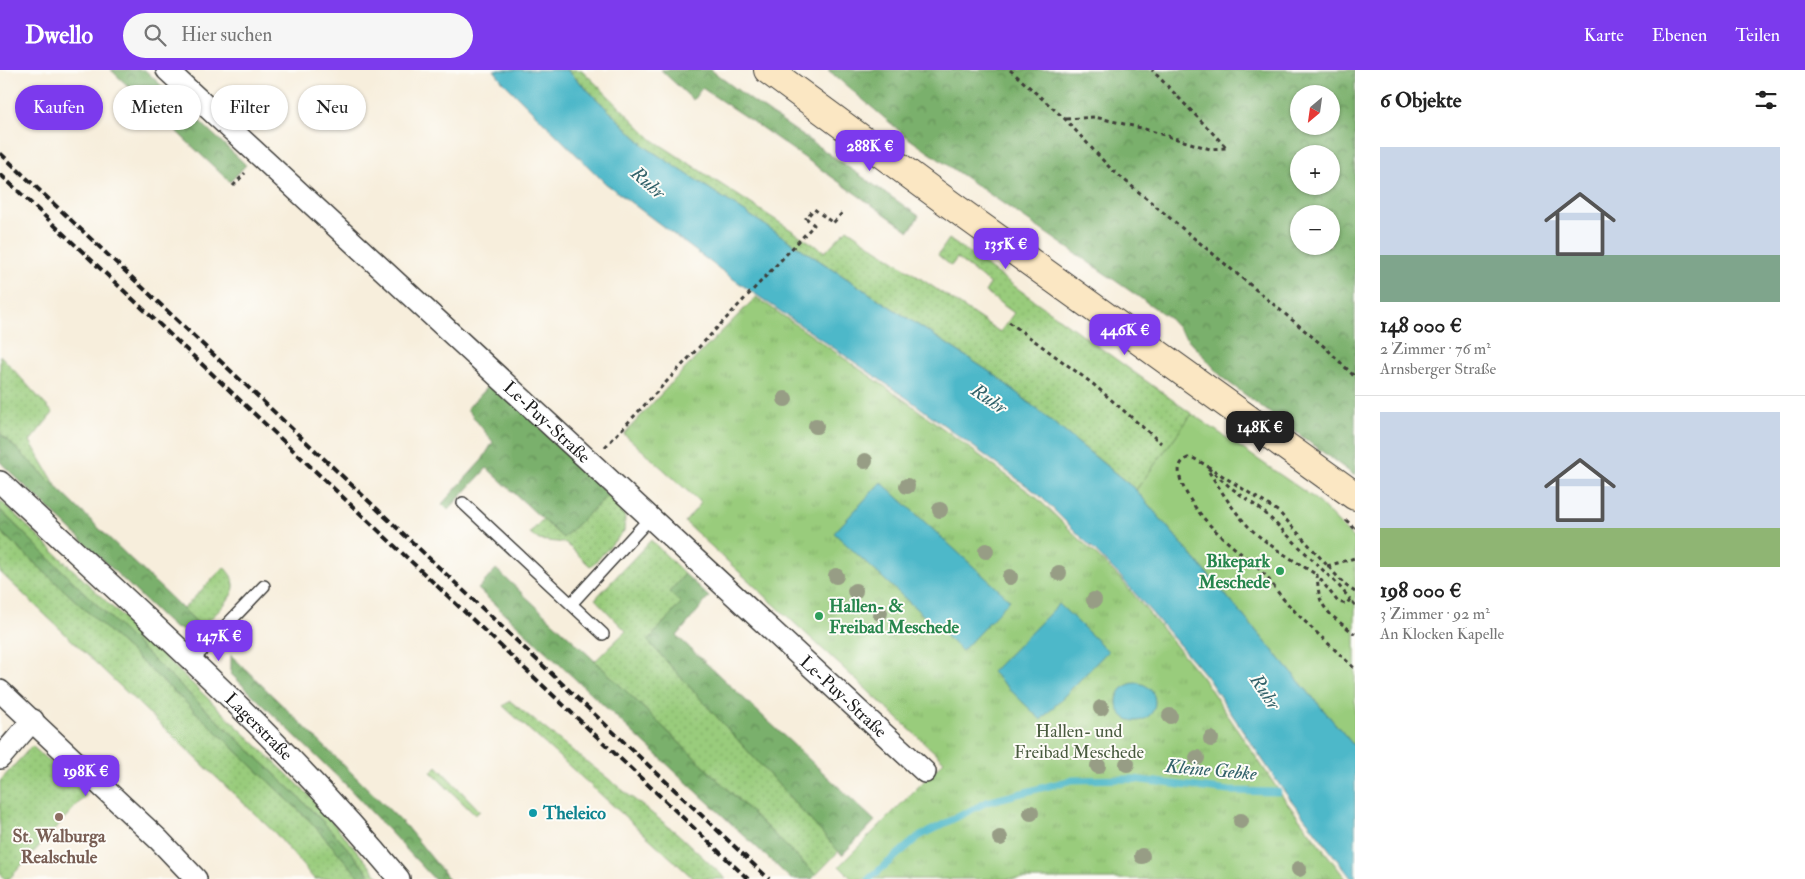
<!DOCTYPE html>
<html lang="de">
<head>
<meta charset="utf-8">
<style>
  :root { --surface:#fff; --page:#f6f6f6; --text:#222; --muted:#767676; --line:#e0e0e0; --accent:#7c3aed }
  body { margin:0; font-family:"IM FELL Double Pica",serif; background:var(--page); color:var(--text); height:100vh; display:flex; flex-direction:column; font-size:19px; white-space:nowrap }
  * { box-sizing:border-box; margin:0 }
  p { font-size:16px; color:var(--muted) }
  .icon { flex:none; width:28px; height:28px; fill:none; stroke:currentColor; stroke-width:2; stroke-linecap:round; stroke-linejoin:round }
  .map { position:relative; flex:1; overflow:hidden }
  .sheet { display:flex; flex-direction:column; background:var(--surface); width:450px }
  .sheet>* { flex:none }
  .banner { position:absolute; left:15px; top:15px; width:475px; height:45px; display:flex; gap:10px }
  .needle { width:32px; rotate:209deg }
  .tools { position:absolute; left:1290px; top:15px; display:grid; gap:10px }
  .tools a { display:grid; place-items:center; width:50px; height:50px; border-radius:50%; background:var(--surface); box-shadow:0 1px 4px #0004; font-size:25px }
  .price { position:absolute; translate:-50% -42px; padding:0 11px; border-radius:10px; background:var(--accent); color:#fff; font-size:16px; line-height:32px; filter:drop-shadow(0 1px 2px #0008) }
  .price::after { content:''; position:absolute; left:50%; top:30px; width:15px; height:11px; margin-left:-8px; background:inherit; clip-path:polygon(0 0,100% 0,50% 100%) }
  .price.selected { background:#222; color:#fff }
  ul { padding:0; list-style:none }
  li { display:grid; align-content:center; gap:10px; height:265px; padding:0 25px }
  li+li { border-top:1px solid var(--line) }
  li span { display:grid; place-items:center; height:155px; border-radius:0px; color:#555 }
  li>.icon { margin-inline-start:auto }
  span .icon { width:90px; height:90px; fill:#fffc; stroke-width:1 }
  li b { font-size:21px }
  h2 { display:flex; justify-content:space-between; align-items:center; height:60px; padding:0 25px; font-size:21px }
  .pill { padding:0 18px; border-radius:22px; background:var(--surface); box-shadow:0 1px 4px #0004; font-size:18px; line-height:45px }
  .pill.selected { background:var(--accent); color:#fff }
  header { display:flex; align-items:center; gap:30px; box-sizing:border-box; height:70px; padding:0 25px; background:var(--accent); color:#fff }
  header strong { font-size:24px }
  nav { display:flex; gap:28px; margin-inline-start:auto; font-size:18px }
  .search { width:350px; height:45px; background:var(--page); display:flex; align-items:center; gap:12px; box-sizing:border-box; padding:0 18px; border-radius:28px; color:var(--muted); font-size:19px }
  main { display:flex; flex:1; min-height:0 }
  .map>svg:first-child { display:block }
</style>
</head>
<body>
<header>
<strong>Dwello</strong>
<div class="search"><svg class="icon" aria-label="search" viewBox="0 0 24 24"><circle cx="10" cy="10" r="6"/><path d="M15 15l6 6"/></svg>Hier suchen</div>
<nav><a>Karte</a><a>Ebenen</a><a>Teilen</a></nav>
</header>
<main>
<div class="map">
<svg width="1355" height="809" viewBox="0 0 1355 809">
  <defs>
    <pattern id="grass-dots" width="8" height="8" patternUnits="userSpaceOnUse" patternTransform="scale(1.25)"><rect width="8" height="8" fill="#99cc7c"/><path d="M2 2h.1M6 6h.1" fill="none" stroke="#83af6b" stroke-width="1.8" stroke-linecap="round"/></pattern>
    <pattern id="forest-crowns" width="20" height="18" patternUnits="userSpaceOnUse" patternTransform="scale(1.25)"><rect width="20" height="18" fill="#7ab06c"/><path d="M2 6a3 3 0 1 1 6 0M12 15a3 3 0 1 1 6 0" fill="none" stroke="#638e58"/></pattern>
    <pattern id="park-tufts" width="24" height="20" patternUnits="userSpaceOnUse" patternTransform="scale(1.25)"><rect width="24" height="20" fill="#99cc7c"/><path d="M3 7l-1-3M5 7V3M7 7l1-3M15 17l-1-3M17 17v-4M19 17l1-3" fill="none" stroke="#83af6b"/></pattern>
  </defs>
  <rect width="100%" height="100%" fill="#fdfcf7"/>
  <filter id="ink" filterUnits="userSpaceOnUse"><feTurbulence type="fractalNoise" baseFrequency=".02" numOctaves="2"/><feDisplacementMap in="SourceGraphic" scale="10" xChannelSelector="R" yChannelSelector="G"/><feConvolveMatrix kernelMatrix="1 2 1 2 8 2 1 2 1" color-interpolation-filters="sRGB"/></filter>
  <filter id="wash" filterUnits="userSpaceOnUse"><feTurbulence type="fractalNoise" baseFrequency=".0096" numOctaves="4" result="noise"/><feDisplacementMap in="SourceGraphic" scale="20" xChannelSelector="R" yChannelSelector="G"/><feGaussianBlur stdDeviation="1.12" result="paint"/><feColorMatrix in="noise" values="0 0 0 0 0 0 0 0 0 0 0 0 0 0 0 0 0 1.4 0 .05"/><feComposite in="paint" operator="in"/></filter>
  <g filter="url(#wash)">
    <rect width="100%" height="100%" fill="#f7eedc"/>
    <path fill="url(#grass-dots)" stroke="#5a744c" d="M567 0H582L653 70 825 182 847 159 1000 262 1014 243 985 222 990 214 957 188 951 196 938 185 949 169 1192 344 1136 420 996 306 647 78Z
      M0 285 53 343 30 371 58 419 0 363Z
      M608 425 623 441 625 448 624 461 591 497 566 473 539 470 530 463 543 449 563 468Z
      M0 430 310 726 381 809H373C323 745 261 692 202 636 134 572 67 505 0 440Z
      M0 461 181 628 311 752 361 809H314L276 764 0 502Z
      M651 470 685 504 670 522 681 533 648 571 839 781 816 805 595 591 626 561 595 529Z
      M224 497C228 502 233 507 234 514 236 527 211 548 202 557L183 539Z
      M510 631 678 764 726 809H694L503 636Z
      M32 676 86 725 9 809H5L0 804V711Z
      M437 696 480 741 475 745 431 702Z"/>
    <path fill="url(#forest-crowns)" stroke="#4b6644" fill-rule="evenodd" d="M111 0H145L246 95 230 112Z
      M661 0H711L751 30 919 146 909 161 759 56 702 18 693 30Z
      M828 0H1355V406L1224 309 1168 247 908 68ZM1299 24H1331V56H1299ZM1299 84H1331V116H1299ZM1299 144H1331V176H1299Z
      M493 310 608 425 563 468 487 398 448 440 442 434 482 390 493 372 467 339Z
      M0 363 183 539 202 557 191 562 174 558 0 392Z
      M0 440C67 505 134 572 202 636 261 692 323 745 373 809H361L311 752 181 628 0 461Z
      M496 499 595 591 816 805 812 809H791L478 519Z
      M685 504 709 527 677 566 875 751 842 785 648 571 681 533 669 522Z
      M231 585 405 755 449 809H434L346 715 231 604Z"/>
    <path fill="url(#park-tufts)" stroke="#5a744c" d="M756 227 910 334 1036 427 1119 507 1202 607 1285 730 1346 809H852L839 796 944 691 685 452 701 433 624 364 676 308Z"/>
    <path fill="#99cc7c" stroke="#5a744c" d="M1192 344 1314 428 1355 470V677L1136 420Z"/>
    <path fill="#4db8c9" stroke="#346a72" d="M494 0H567L647 78 996 306 1136 420 1355 677V809H1352L1281 717 1206 606 1120 506 1038 424 911 331 729 206 605 113 503 12Z
      M881 412 1010 530 962 581 834 463Z
      M1059 534 1108 581 1041 650 992 602Z
      M1117 632a19 19 0 1 1 38 0a19 19 0 1 1-38 0Z"/>
    <g fill="none" stroke-linecap="round" stroke-linejoin="round">
      <path stroke="#4db8c9" stroke-width="7" d="M869 809 918 767 987 732 1072 710 1133 709 1229 721 1278 722"/>
    </g>
  </g>
  <g filter="url(#ink)">
    <g fill="none" stroke-linecap="round" stroke-linejoin="round">
      <defs>
        <path id="service" d="M463 433 571 534 651 447
          M571 534 603 564
          M192 591 264 516"/>
        <g id="minor">
          <path id="s1" d="M167 0 925 702"/>
          <path id="s2" d="M0 412C137 540 279 664 399 809"/>
          <path d="M0 621 159 770 196 809"/>
          <path d="M0 688 33 650"/>
        </g>
        <path id="secondary" d="M768 0 951 135 1355 426"/>
      </defs>
      <use href="#service" stroke="#3d3c39" stroke-width="14"/>
      <use href="#minor" stroke="#3d3c39" stroke-width="24"/>
      <use href="#secondary" stroke="#3d3c39" stroke-width="30"/>
      <path stroke="#3d3c39" stroke-width="3" stroke-dasharray="4 4" stroke-linecap="butt" d="M1010 0 1065 49 1110 98 1327 279 1355 307
        M1066 49 1095 47 1141 58 1210 79 1227 78 1152 0
        M233 116 245 103
        M1009 252 1093 314 1161 373
        M605 377 814 155 806 148 814 139 833 153 843 142
        M1208 398 1230 417 1263 441 1339 516 1350 529
        M1209 402C1222 422 1235 444 1253 461 1272 478 1295 491 1317 505
        M1346 450 1355 459
        M1327 496 1355 488
        M1355 522 1345 515 1279 442 1204 394 1193 388H1188C1165 397 1193 435 1202 446 1220 468 1243 484 1263 503 1272 512 1278 524 1287 533 1308 556 1333 577 1355 599
        M1355 535 1350 529 1347 534 1338 532 1317 505C1318 514 1318 525 1322 533 1329 546 1344 555 1355 564"/>
      <use href="#service" stroke="#fff" stroke-width="11"/>
      <use href="#minor" stroke="#fff" stroke-width="21"/>
      <use href="#secondary" stroke="#fbe7c3" stroke-width="28"/>
      <path stroke="#1c1c1c" stroke-width="4" stroke-dasharray="8 4" stroke-linecap="butt" d="M0 83 769 809
        M0 104 748 809"/>
    </g>
    <g fill="#979d85">
      <circle cx="785" cy="329" r="8"/>
      <circle cx="816" cy="356" r="8"/>
      <circle cx="865" cy="391" r="8"/>
      <circle cx="907" cy="416" r="8"/>
      <circle cx="940" cy="440" r="8"/>
      <circle cx="986" cy="481" r="8"/>
      <circle cx="1059" cy="503" r="8"/>
      <circle cx="836" cy="506" r="8"/>
      <circle cx="1010" cy="507" r="8"/>
      <circle cx="855" cy="521" r="8"/>
      <circle cx="1094" cy="530" r="8"/>
      <circle cx="880" cy="543" r="8"/>
      <circle cx="1101" cy="638" r="8"/>
      <circle cx="1170" cy="646" r="8"/>
      <circle cx="1211" cy="669" r="8"/>
      <circle cx="1197" cy="688" r="8"/>
      <circle cx="1127" cy="694" r="8"/>
      <circle cx="1098" cy="696" r="8"/>
      <circle cx="1031" cy="743" r="8"/>
      <circle cx="1241" cy="751" r="8"/>
      <circle cx="1000" cy="768" r="8"/>
      <circle cx="1142" cy="786" r="8"/>
      <circle cx="1299" cy="799" r="8"/>
    </g>
  </g>
  <g fill="#2e9e5b" stroke="#fdfcf7" stroke-width="2">
    <circle cx="1280" cy="501" r="5"/>
    <circle cx="819" cy="546" r="5"/>
  </g>
  <circle fill="#0f9aa8" stroke="#fdfcf7" stroke-width="2" cx="533" cy="743" r="5"/>
  <circle fill="#8d6e63" stroke="#fdfcf7" stroke-width="2" cx="59" cy="747" r="5"/>
  <g text-anchor="middle" dominant-baseline="central" stroke-width="4" stroke-linejoin="round" paint-order="stroke">
    <g font-size="18" fill="#1c1c1c" stroke="#fdfcf7">
      <text stroke="none"><textPath href="#s1" startOffset="518">Le-Puy-Straße</textPath></text>
      <text stroke="none"><textPath href="#s1" startOffset="922">Le-Puy-Straße</textPath></text>
      <text stroke="none"><textPath href="#s2" startOffset="356">Lagerstraße</textPath></text>
    </g>
    <g font-size="18" font-weight="bold" fill="#27864d" stroke="#fdfcf7" text-anchor="end">
      <text x="1270" y="491">Bikepark<tspan x="1270" dy="21">Meschede</tspan></text>
      <text x="829" y="536" text-anchor="start">Hallen- &amp;<tspan x="829" dy="21">Freibad Meschede</tspan></text>
    </g>
    <g font-size="18" fill="#485a3e" stroke="#fdfcf7">
      <text x="1079" y="661">Hallen- und<tspan x="1079" dy="21">Freibad Meschede</tspan></text>
    </g>
    <g font-size="18" font-weight="bold" fill="#0d838f" stroke="#fdfcf7" text-anchor="start">
      <text x="543" y="743">Theleico</text>
    </g>
    <g font-size="18" font-weight="bold" fill="#785e54" stroke="#fdfcf7">
      <text x="59" y="766">St. Walburga<tspan x="59" dy="21">Realschule</tspan></text>
    </g>
    <g font-size="19" font-style="italic" fill="#32626a" stroke="#fdfcf7">
      <text transform="translate(648 113) rotate(41)">Ruhr</text>
      <text transform="translate(989 329) rotate(34)">Ruhr</text>
      <text transform="translate(1265 622) rotate(56)">Ruhr</text>
      <text transform="translate(1211 700) rotate(5)">Kleine Gebke</text>
    </g>
  </g>
</svg>
<div class="tools">
<a><svg class="needle" viewBox="-14 -14 28 28"><path d="M0-13l5 13h-10z" fill="#e53935"/><path d="M0 13l5-13h-10z" fill="#767676"/></svg></a>
<a>+</a>
<a>−</a>
</div>
<b class="price" style="left:870px;top:102px">288K €</b>
<b class="price" style="left:1006px;top:200px">135K €</b>
<b class="price" style="left:1125px;top:286px">446K €</b>
<b class="price selected" style="left:1260px;top:383px">148K €</b>
<b class="price" style="left:219px;top:592px">147K €</b>
<b class="price" style="left:86px;top:727px">198K €</b>
<div class="banner">
<a class="pill selected">Kaufen</a>
<a class="pill">Mieten</a>
<a class="pill">Filter</a>
<a class="pill">Neu</a>
</div>
</div>
<section class="sheet">
<h2>6 Objekte<svg class="icon" aria-label="filters" viewBox="0 0 24 24"><path d="M4 7h16M4 17h16"/><circle cx="9" cy="7" r="2"/><circle cx="15" cy="17" r="2"/></svg></h2>
<ul>
<li><span style="background:linear-gradient(#c9d6e8 70%,#7fa58c 0)"><svg class="icon" aria-label="home" viewBox="0 0 24 24"><path d="M3 11l9-7 9 7M6 9v11h12V9"/></svg></span><div><b>148 000 €</b><p>2 Zimmer · 76 m²</p><p>Arnsberger Straße</p></div></li>
<li><span style="background:linear-gradient(#c9d6e8 75%,#8fb573 0)"><svg class="icon" aria-label="home" viewBox="0 0 24 24"><path d="M3 11l9-7 9 7M6 9v11h12V9"/></svg></span><div><b>198 000 €</b><p>3 Zimmer · 92 m²</p><p>An Klocken Kapelle</p></div></li>
</ul>
</section>
</main>
</body>
</html>
